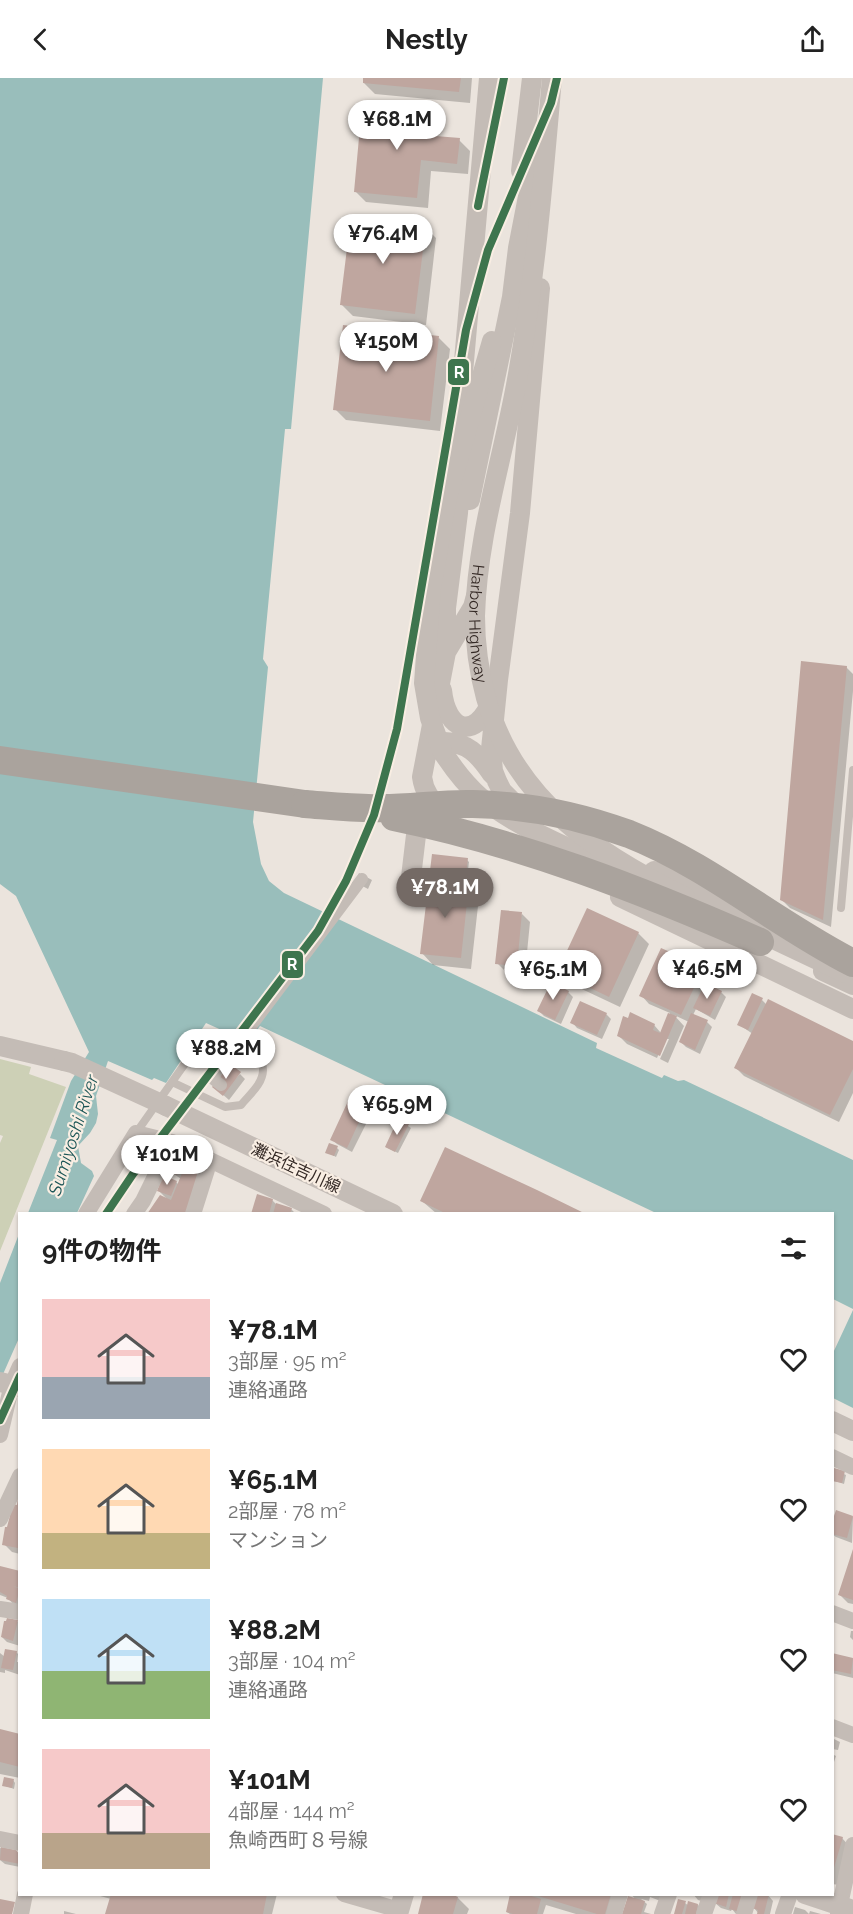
<!DOCTYPE html>
<html lang="ja">
<head>
<meta charset="utf-8">
<style>
  :root { --surface:#fff; --page:#f2f2f2; --text:#222; --muted:#767676; --accent:#746a65 }
  body { margin:0; font-family:Raleway,"Noto Sans JP",sans-serif; background:var(--page); color:var(--text); height:100vh; display:flex; flex-direction:column; font-size:22px; white-space:nowrap }
  * { box-sizing:border-box; margin:0 }
  p { font-size:20px; color:var(--muted) }
  .icon { flex:none; width:33px; height:33px; fill:none; stroke:currentColor; stroke-width:2; stroke-linecap:round; stroke-linejoin:round }
  .map { position:relative; flex:1; overflow:hidden }
  .drawer { position:absolute; left:18px; top:1134px; width:816px; height:684px; display:flex; flex-direction:column; background:var(--surface); border-radius:0px; box-shadow:0 2px 4px #0004 }
  .drawer>* { flex:none }
  .price { position:absolute; translate:-50% -51px; padding:0 14px; border-radius:21px; background:#fff; color:#222; font-size:20px; line-height:39px; filter:drop-shadow(0 2px 3px #0008) }
  .price::after { content:''; position:absolute; left:50%; top:36px; width:18px; height:14px; margin-left:-9px; background:inherit; clip-path:polygon(0 0,100% 0,50% 100%) }
  .price.active { background:var(--accent); color:#fff }
  ul { padding:0; list-style:none }
  li { display:flex; align-items:center; gap:18px; height:150px; padding:0 24px }
  li span { display:grid; place-items:center; flex:none; width:168px; height:120px; border-radius:0px; color:#555 }
  li>.icon { margin-inline-start:auto }
  span .icon { width:72px; height:72px; fill:#fffc; stroke-width:1 }
  li b { font-size:26px }
  h2 { display:flex; justify-content:space-between; align-items:center; height:72px; padding:0 24px; font-size:26px }
  header { display:flex; justify-content:space-between; align-items:center; height:78px; padding:0 24px; background:var(--surface); font-size:27px; font-weight:700 }
  .map>svg:first-child { display:block }
</style>
</head>
<body>
<header><svg class="icon" aria-label="back" viewBox="0 0 24 24"><path d="M15 5l-7 7 7 7"/></svg>Nestly<svg class="icon" aria-label="share" viewBox="0 0 24 24"><path d="M12 15V3M7 8l5-5 5 5M5 13v7h14v-7"/></svg></header>
<div class="map">
<svg width="853" height="1836" viewBox="0 0 853 1836">
  <rect width="100%" height="100%" fill="#ebe4dd"/>
  <path fill="#cdd0b6" d="M0 981 31 989 29 996 66 1009 0 1173V1065L3 1058 0 1057Z"/>
  <path fill="#99bebb" d="M0 0H323L291 351H285L263 581 268 589 253 744 261 786 269 803 284 815 597 965 596 970 662 1000 664 997 678 1003 684 1002 853 1082V1231L833 1221 832 1136 656 1135 260 948 248 964 206 945 166 1005 154 1000 152 1002 108 983 96 1018 98 1036 96 1045 90 1055 78 1068 81 1085 92 1093 94 1098 77 1135H28L57 1062 50 1060 71 1003 89 974 16 818 0 806Z
    M19 1156V1260L0 1303V1205Z
    M853 1232V1330L833 1320V1275Z"/>
  <path fill="#0003" d="M365 0H472L470 25 375 16 364 5Z
    M425 35 436 46 434 59 459 62 470 73 468 96 431 93 428 130 366 124 355 113Z
    M425 149 436 160 426 247 353 238 342 227Z
    M439 260 450 271 440 353 346 342 335 331Z
    M846 589 853 596V613L831 849 790 830 782 822Z
    M467 782 469 784 466 808 479 819 471 891 433 887 422 875 435 804 431 800Z
    M359 795 372 802 368 811 355 804Z
    M588 832 638 855 649 866 620 929 569 905 558 894Z
    M522 836 530 844 525 895 505 893 497 885Z
    M703 891 710 898 721 902 718 908 709 903 707 907 721 914 726 919 715 942 696 931 693 937 707 944 712 949 700 976 686 969 681 964 689 944 674 937 684 948 668 985 660 981 669 961H665L657 980 627 966 619 958 654 947 661 955 670 935 649 926 641 917Z
    M568 914 573 919 561 946 544 938 539 933Z
    M762 922 767 927 853 964V1015L839 1044 744 998 736 990 753 956 738 946Z
    M606 936 611 941 602 961 577 950 572 944Z
    M240 996 245 1001 229 1022 220 1014Z
    M350 1023 365 1030 371 1036 352 1074 337 1066 332 1061Z
    M405 1046 411 1050 398 1075 386 1069Z
    M337 1070 339 1072 336 1079 327 1074Z
    M173 1078 187 1086 196 1134 168 1122 159 1113 176 1104 179 1107 181 1101 167 1091Z
    M272 1122 277 1127 291 1131 296 1136H252Z
    M422 1123 582 1136H437Z
    M832 1389 833 1391 846 1397 844 1406 832 1402Z
    M19 1423H20V1476L12 1474 4 1466Z
    M837 1434 853 1439 852 1465 836 1459 832 1456Z
    M853 1474V1526L848 1525 840 1517Z
    M0 1489 20 1495V1528L13 1526 8 1520 0 1517Z
    M17 1543 20 1546V1568L7 1564 2 1559Z
    M851 1553H853V1562L850 1559Z
    M16 1574 18 1576 17 1584H20V1597L5 1592V1595L0 1594V1575L5 1579Z
    M832 1576 853 1581V1600L832 1595Z
    M0 1652 20 1657V1700L0 1696Z
    M832 1660 840 1664 838 1672 832 1671Z
    M832 1676 836 1678 834 1684H832Z
    M13 1702 15 1705 14 1711 3 1707Z
    M832 1758 842 1760 850 1769 839 1807 832 1806Z
    M0 1770 15 1774 20 1778V1789L5 1786 0 1782Z
    M93 1816H277L272 1836H107L111 1821Z
    M520 1816H625L619 1836H576L546 1827 543 1836H510L507 1834Z
    M631 1816H665L663 1824 650 1819 649 1823 641 1821 647 1826 644 1834 651 1836H623L636 1822Z
    M693 1816H711L708 1825 698 1822Z
    M718 1816H750L736 1836 732 1831 731 1833 721 1830 715 1825Z
    M768 1817 773 1823 770 1836H759L754 1830Z
    M458 1820 469 1831 467 1836H419Z
    M685 1825 689 1828 698 1827 700 1829 698 1836H676Z
    M795 1829 805 1832 809 1836 810 1833 821 1836H793Z
    M64 1833 76 1836H64Z"/>
  <path fill="#bfa69f" d="M363 0H461L459 14 363 5Z
    M362 27 425 33 423 57 460 60 457 86 421 82 417 120 354 114Z
    M351 138 426 148 415 236 340 227Z
    M343 247 439 258 430 343 333 332Z
    M801 583 847 588 823 842 780 822Z
    M432 776 468 780 465 805 429 801Z
    M429 802 469 806 461 880 420 876Z
    M587 830 639 854 609 919 557 894Z
    M501 832 522 834 517 888 495 886Z
    M661 870 704 889 681 937 639 918Z
    M709 894 719 899 716 907 706 902Z
    M551 904 569 913 555 942 537 933Z
    M705 905 722 913 710 938 693 930Z
    M752 915 763 920 748 952 737 947Z
    M768 921 853 963V991L830 1037 734 990Z
    M580 923 607 935 597 957 570 945Z
    M630 934 655 946 653 952 660 955 668 935 677 938 660 978 617 958 623 938 628 940Z
    M691 935 708 942 695 972 679 964Z
    M230 986 241 994 223 1018 212 1009Z
    M349 1021 366 1029 347 1070 330 1062Z
    M397 1043 409 1046 395 1074 385 1069Z
    M329 1065 338 1068 334 1078 325 1075Z
    M445 1069 537 1112 586 1136H447L420 1123Z
    M172 1076 185 1081 177 1097 165 1092Z
    M187 1083 198 1087 200 1091 187 1136H147L160 1117 171 1122Z
    M163 1097 177 1103 171 1118 157 1113Z
    M257 1116 273 1121 269 1136H251Z
    M276 1125 292 1130 290 1136H273Z
    M834 1390 845 1393 842 1405 832 1403Z
    M18 1419 20 1466 18 1470 2 1467 5 1449H7L13 1426 17 1427Z
    M836 1432 853 1438 847 1460 832 1456V1444Z
    M853 1471V1522L838 1517Z
    M0 1488 20 1493V1510L13 1508 20 1511 16 1525 6 1521 7 1518 0 1514Z
    M7 1540 18 1542 13 1563 1 1559 4 1543H6Z
    M5 1571 17 1573 13 1592 1 1590Z
    M832 1575 853 1580 851 1596 832 1592Z
    M0 1651 20 1656V1689L0 1684Z
    M4 1699 14 1701 12 1710 2 1708Z
    M832 1756 843 1759 833 1793 832 1792Z
    M1 1769 16 1772 20 1777V1786L0 1782Z
    M111 1816H267L263 1836H105Z
    M423 1816H451L458 1819 453 1836H418Z
    M510 1816H525L541 1821 537 1836H513L506 1834Z
    M611 1816 605 1836H597L535 1817Z
    M716 1816H729L726 1829 714 1825Z
    M733 1816H744L740 1834 729 1831Z
    M756 1816H769L764 1836H757L758 1832 752 1830Z
    M628 1818 645 1823 641 1836H622Z
    M0 1821 15 1824 12 1836H0Z
    M678 1821 686 1823 682 1836H674Z
    M688 1823 698 1826 696 1836H685Z"/>
  <g fill="none" stroke-linecap="round" stroke-linejoin="round">
    <path stroke="#c4bcb6" stroke-width="8" d="M841 830 853 692
      M136 1055 172 1004 225 1029 241 1027C249 1017 263 1006 263 992 263 972 229 952 211 959 198 964 181 992 172 1004"/>
    <path stroke="#c4bcb6" stroke-width="16" d="M86 1136 136 1055 172 1064 324 1136
      M134 1136 143 1123 172 1064
      M193 1136 210 1082
      M0 1357 12 1306 20 1288
      M832 1379 853 1389
      M0 1441 20 1398
      M0 1531 20 1534
      M832 1535 853 1543
      M832 1649 853 1657
      M0 1761 20 1765
      M344 1816 399 1832
      M21 1836 25 1816
      M614 1836 620 1816
      M662 1836 669 1816
      M704 1836 711 1816
      M744 1836 750 1816
      M783 1836 790 1816
      M838 1836 853 1767"/>
    <path stroke="#c4bcb6" stroke-width="20" d="M521 93 532 0
      M470 422 512 219 518 170 539 62
      M446 574 473 529 476 518
      M442 612C446 653 475 664 492 622
      M430 672 442 664C467 663 479 677 492 696
      M442 673C453 690 465 706 480 719 518 751 581 775 626 796
      M443 732C431 724 424 714 422 699L446 574V530L458 435 463 377 458 351 489 0
      M521 732 502 713 497 703 493 693 491 671 498 602 520 435 540 210
      M654 793 761 842
      M409 816 419 732
      M620 819 853 931
      M823 893 853 907
      M0 968 64 983
      M166 1028 393 1136
      M0 1304 20 1309
      M832 1343 853 1353
      M805 1816 853 1832
      M398 1836 404 1816"/>
    <path stroke="#aaa39d" stroke-width="28" d="M0 682 305 726"/>
    <path stroke="#c4bcb6" stroke-width="12" d="M221 1007 212 1000 362 801"/>
    <g stroke="#c4bcb6" stroke-width="20">
      <path id="s1" d="M552 0C543 103 535 205 516 307 502 383 477 460 475 538 475 566 479 594 486 620 514 722 596 775 685 819"/>
      <path d="M442 673 430 640 424 605 431 510 447 420 492 263"/>
      <path d="M752 851 845 895"/>
      <path d="M64 983 72 985 166 1028"/>
    </g>
    <path stroke="#aaa39d" stroke-width="28" d="M305 726C331 728 357 731 382 730 413 730 443 725 473 726 526 727 580 738 629 756 710 788 776 846 853 885
      M394 739C521 765 642 812 760 864"/>
    <defs>
      <path id="rail-1" d="M478 128 504 0
        M106 1136 133 1096 318 853 346 803 374 737 397 651 466 252 488 172 551 25 557 0
        M0 1342 20 1298"/>
    </defs>
    <use href="#rail-1" stroke="#f9eee3" stroke-width="12"/>
    <use href="#rail-1" stroke="#3e754e" stroke-width="8"/>
  </g>
  <g text-anchor="middle" dominant-baseline="central" stroke-width="4.5" stroke-linejoin="round" paint-order="stroke">
    <g font-size="16" fill="#342925" stroke="#f9eee3">
      <text stroke="none"><textPath href="#s1" startOffset="552">Harbor Highway</textPath></text>
      <text transform="translate(296 1090) rotate(25)">灘浜住吉川線</text>
    </g>
    <g font-size="18" font-style="italic" fill="#1b5556" stroke="#f9eee3">
      <text transform="translate(73 1057) rotate(-72)">Sumiyoshi River</text>
    </g>
  </g>
  <g stroke="#f9eee3" stroke-width="2">
    <rect x="447" y="280" width="23" height="28" rx="6" fill="#3e754e"/>
    <rect x="281" y="872" width="23" height="29" rx="6" fill="#3e754e"/>
  </g>
  <g font-size="16" text-anchor="middle" font-weight="bold" fill="#fff">
    <text x="459" y="300">R</text>
    <text x="292" y="892">R</text>
  </g>
</svg>
<b class="price" style="left:397px;top:73px">¥68.1M</b>
<b class="price" style="left:383px;top:187px">¥76.4M</b>
<b class="price" style="left:386px;top:295px">¥150M</b>
<b class="price active" style="left:445px;top:841px">¥78.1M</b>
<b class="price" style="left:707px;top:922px">¥46.5M</b>
<b class="price" style="left:553px;top:923px">¥65.1M</b>
<b class="price" style="left:226px;top:1002px">¥88.2M</b>
<b class="price" style="left:397px;top:1058px">¥65.9M</b>
<b class="price" style="left:167px;top:1108px">¥101M</b>
<section class="drawer">
<h2>9件の物件<svg class="icon" aria-label="filters" viewBox="0 0 24 24"><path d="M4 7h16M4 17h16"/><circle cx="9" cy="7" r="2"/><circle cx="15" cy="17" r="2"/></svg></h2>
<ul>
<li><span style="background:linear-gradient(#f6c9c9 65%,#9aa5b1 0)"><svg class="icon" aria-label="home" viewBox="0 0 24 24"><path d="M3 11l9-7 9 7M6 9v11h12V9"/></svg></span><div><b>¥78.1M</b><p>3部屋 · 95 m²</p><p>連絡通路</p></div><svg class="icon" aria-label="heart" viewBox="0 0 24 24"><path d="M12 20l-8-8c-3-5 5-10 8-4 3-6 11-1 8 4z"/></svg></li>
<li><span style="background:linear-gradient(#ffd9b3 70%,#c2b280 0)"><svg class="icon" aria-label="home" viewBox="0 0 24 24"><path d="M3 11l9-7 9 7M6 9v11h12V9"/></svg></span><div><b>¥65.1M</b><p>2部屋 · 78 m²</p><p>マンション</p></div><svg class="icon" aria-label="heart" viewBox="0 0 24 24"><path d="M12 20l-8-8c-3-5 5-10 8-4 3-6 11-1 8 4z"/></svg></li>
<li><span style="background:linear-gradient(#bfe0f5 60%,#8fb573 0)"><svg class="icon" aria-label="home" viewBox="0 0 24 24"><path d="M3 11l9-7 9 7M6 9v11h12V9"/></svg></span><div><b>¥88.2M</b><p>3部屋 · 104 m²</p><p>連絡通路</p></div><svg class="icon" aria-label="heart" viewBox="0 0 24 24"><path d="M12 20l-8-8c-3-5 5-10 8-4 3-6 11-1 8 4z"/></svg></li>
<li><span style="background:linear-gradient(#f6c9c9 70%,#b9a48a 0)"><svg class="icon" aria-label="home" viewBox="0 0 24 24"><path d="M3 11l9-7 9 7M6 9v11h12V9"/></svg></span><div><b>¥101M</b><p>4部屋 · 144 m²</p><p>魚崎西町８号線</p></div><svg class="icon" aria-label="heart" viewBox="0 0 24 24"><path d="M12 20l-8-8c-3-5 5-10 8-4 3-6 11-1 8 4z"/></svg></li>
</ul>
</section>
</div>
</body>
</html>
